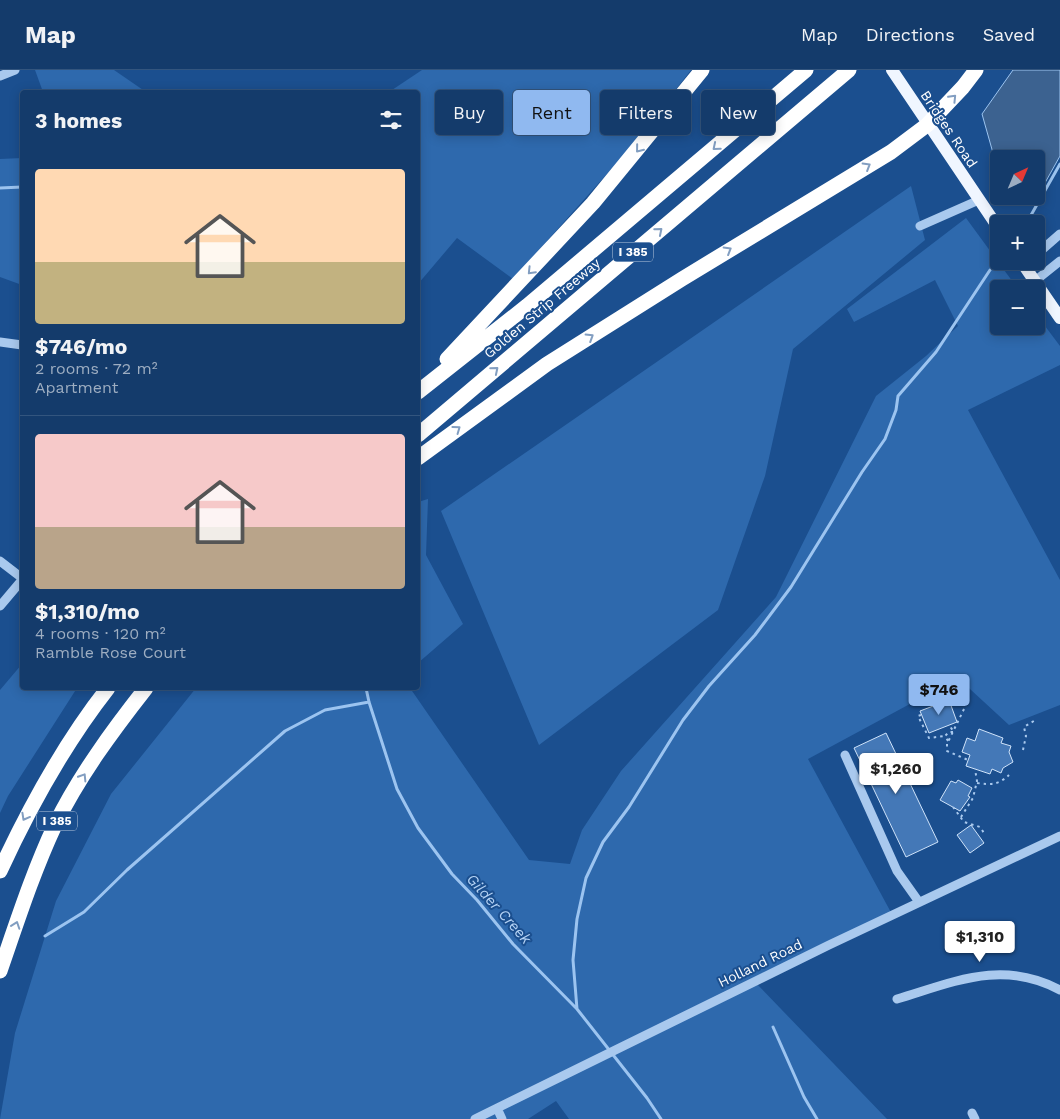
<!DOCTYPE html>
<html lang="en">
<head>
<meta charset="utf-8">
<style>
  :root { --surface:#143b6b; --page:#214673; --text:#f1f3f6; --muted:#9dadc1; --line:#33557e; --accent:#90b9f0 }
  body { margin:0; font-family:"Work Sans",sans-serif; background:var(--page); color:var(--text); height:100vh; display:flex; flex-direction:column; font-size:19px; white-space:nowrap }
  * { box-sizing:border-box; margin:0 }
  p { font-size:16px; color:var(--muted) }
  .icon { flex:none; width:28px; height:28px; fill:none; stroke:currentColor; stroke-width:2; stroke-linecap:round; stroke-linejoin:round }
  .map { position:relative; flex:1; overflow:hidden }
  .drawer { position:absolute; left:20px; top:20px; width:400px; height:600px; display:flex; flex-direction:column; background:var(--surface); border-radius:5px; box-shadow:0 2px 12px #0003,0 0 0 1px var(--line) }
  .drawer>* { flex:none }
  .hud { position:absolute; left:435px; top:20px; width:475px; height:45px; display:flex; gap:10px }
  .needle { width:32px; rotate:44deg }
  .tools { position:absolute; left:990px; top:80px; display:grid; gap:10px }
  .tools a { display:grid; place-items:center; width:55px; height:55px; border-radius:5px; background:var(--surface); box-shadow:0 2px 12px #0003,0 0 0 1px var(--line); font-size:25px }
  .price { position:absolute; translate:-50% -42px; padding:0 11px; border-radius:5px; background:#fff; color:#222; font-size:16px; line-height:32px; filter:drop-shadow(0 1px 2px #0008) }
  .price::after { content:''; position:absolute; left:50%; top:30px; width:15px; height:11px; margin-left:-8px; background:inherit; clip-path:polygon(0 0,100% 0,50% 100%) }
  .price.on { background:var(--accent); color:#111 }
  ul { padding:0; list-style:none }
  li { display:grid; align-content:center; gap:10px; height:265px; padding:0 15px }
  li+li { border-top:1px solid var(--line) }
  li span { display:grid; place-items:center; height:155px; border-radius:5px; color:#555 }
  li>.icon { margin-inline-start:auto }
  span .icon { width:90px; height:90px; fill:#fffc; stroke-width:1 }
  li b { font-size:21px }
  h2 { display:flex; justify-content:space-between; align-items:center; height:60px; padding:0 15px; font-size:21px }
  .tag { padding:0 18px; border-radius:5px; background:var(--surface); box-shadow:0 2px 12px #0003,0 0 0 1px var(--line); font-size:18px; line-height:45px }
  .tag.on { background:var(--accent); color:#111 }
  header { display:flex; align-items:center; gap:30px; box-sizing:border-box; height:70px; padding:0 25px; background:var(--surface); border-bottom:1px solid var(--line) }
  header strong { font-size:24px }
  nav { display:flex; gap:28px; margin-inline-start:auto; font-size:18px }
  .map>svg:first-child { display:block }
</style>
</head>
<body>
<header>
<strong>Map</strong>
<nav><a>Map</a><a>Directions</a><a>Saved</a></nav>
</header>
<div class="map">
<svg width="1060" height="1049" viewBox="0 0 1060 1049">
  <rect width="100%" height="100%" fill="#1b4f8f"/>
  <path fill="#2e69ad" d="M35 0H114L146 22H43Z
    M422 0H691L631 77 513 209 457 168 418 214V22H389Z
    M22 88V215L0 207V89Z
    M911 116 925 170 793 279 765 406 718 540 539 675 441 441Z
    M966 148 1018 219H999V256H1036V244L1060 276V295L968 340 1060 510V635L1009 655 958 608 808 689 894 848 755 912 887 1049H569L556 1031 528 1049H0L15 963 56 831 111 724 196 618H410L529 790 570 794 582 760 621 701 776 527 876 326 926 286 958 256 935 210 854 252 847 239Z
    M428 429 426 485 463 554 418 593V432Z
    M22 594V618H77L8 726 0 743V620Z"/>
  <path fill="#3c6290" stroke="#9cc4f0" d="M1013 0H1060V86L1041 120 1036 119V89L999 90 993 83 982 44Z"/>
  <g fill="none" stroke-linecap="round" stroke-linejoin="round">
    <path stroke="#9cc4f0" stroke-width="3" d="M0 118 22 117
      M418 132V164
      M1026 154 1060 94
      M366 618 369 632 397 719 418 758 452 804 477 830 513 874 577 939 647 1028 661 1049
      M45 866 84 842 127 800 285 661 325 640 369 632
      M577 939 573 890 577 849 586 808 603 772 629 737 683 650 709 616 755 565 791 517 862 402 885 369 896 340 898 326 936 282 990 200
      M773 957 804 1027 817 1049"/>
  </g>
  <path fill="#4478b7" stroke="#cfe3fa" d="M949 630 957 652 929 663 920 641Z
    M979 659 1003 668 1001 673 1011 676 1009 682 1013 692 1003 698 1001 703 992 699 990 704 966 696 970 685 962 682 967 668 975 671Z
    M886 663 938 772 906 787 854 678Z
    M958 710 972 718 968 726 970 727 960 741 940 730 951 711 956 713Z
    M971 755 984 773 970 783 957 765Z"/>
  <g fill="none" stroke-linecap="round" stroke-linejoin="round">
    <path stroke="#a9c9ee" stroke-width="2" stroke-dasharray="2.5 4" stroke-linecap="butt" d="M964 639 947 674V681L968 690
      M921 645 918 646 929 668 945 666
      M948 671 945 666 949 662H954L949 655
      M1023 680 1026 666 1024 657 1037 649
      M977 713C991 715 998 715 1009 705
      M953 737 964 752 980 757 984 763
      M961 747 973 728 977 711 975 699"/>
    <path stroke="#a9c9ee" stroke-width="9" d="M0 6 15 0
      M920 156 979 130
      M1036 185 1060 164
      M1035 211 1060 191
      M0 272 22 275
      M0 491 22 508
      M0 536 22 510
      M845 685 897 801 919 832
      M897 929C954 912 1002 889 1060 920
      M497 1038 502 1049
      M972 1043 975 1049
      M475 1049 829 875 1060 766"/>
    <path stroke="#f0f6ff" stroke-width="12" d="M892 0 999 159
      M1021 191 1060 248"/>
    <path stroke="#fff" stroke-width="15" d="M447 289 593 133 702 0
      M418 322 527 236 806 0
      M418 365 849 0
      M418 388 547 294 682 209 891 82 927 55 963 17 976 0
      M0 801C30 736 64 674 108 618
      M0 901C17 852 33 802 55 755 79 706 113 660 146 618"/>
  </g>
  <defs><path id="oneway-chevron" d="M-2-3.5L2.5 0L-2 3.5" fill="none" stroke-width="1.6" stroke-linecap="round" stroke-linejoin="round" transform="scale(1.25)"/></defs>
  <g stroke="#829ec1">
    <use href="#oneway-chevron" transform="translate(953 28) rotate(-46)"/>
    <use href="#oneway-chevron" transform="translate(716 77) rotate(140)"/>
    <use href="#oneway-chevron" transform="translate(639 79) rotate(129)"/>
    <use href="#oneway-chevron" transform="translate(867 96) rotate(-31)"/>
    <use href="#oneway-chevron" transform="translate(659 161) rotate(-40)"/>
    <use href="#oneway-chevron" transform="translate(728 180) rotate(-31)"/>
    <use href="#oneway-chevron" transform="translate(531 201) rotate(134)"/>
    <use href="#oneway-chevron" transform="translate(590 267) rotate(-32)"/>
    <use href="#oneway-chevron" transform="translate(495 300) rotate(-40)"/>
    <use href="#oneway-chevron" transform="translate(457 359) rotate(-36)"/>
    <use href="#oneway-chevron" transform="translate(83 707) rotate(-58)"/>
    <use href="#oneway-chevron" transform="translate(25 747) rotate(119)"/>
    <use href="#oneway-chevron" transform="translate(16 855) rotate(-71)"/>
  </g>
  <g text-anchor="middle" dominant-baseline="central" stroke-width="4" stroke-linejoin="round" paint-order="stroke">
    <g fill="#1b4f8f" stroke="#bbcadd" stroke-width="1">
      <rect x="613" y="172.5" width="40" height="19" rx="4"/>
      <rect x="37" y="741.5" width="40" height="19" rx="4"/>
    </g>
    <g font-size="12" font-weight="bold" fill="#fff">
      <text x="633" y="182">I 385</text>
      <text x="57" y="751">I 385</text>
    </g>
    <g font-size="14" fill="#fff" stroke="#1b4f8f">
      <text transform="translate(949 59) rotate(56)">Bridges Road</text>
      <text transform="translate(542 238) rotate(-40)">Golden Strip Freeway</text>
      <text transform="translate(760 893) rotate(-26)">Holland Road</text>
    </g>
    <g font-size="15" font-style="italic" fill="#b5d3f5" stroke="#1b4f8f">
      <text transform="translate(499 839) rotate(48)">Gilder Creek</text>
    </g>
  </g>
</svg>
<div class="tools">
<a><svg class="needle" viewBox="-14 -14 28 28"><path d="M0-13l5 13h-10z" fill="#e53935"/><path d="M0 13l5-13h-10z" fill="#9dadc1"/></svg></a>
<a>+</a>
<a>−</a>
</div>
<b class="price on" style="left:939px;top:646px">$746</b>
<b class="price" style="left:896px;top:725px">$1,260</b>
<b class="price" style="left:980px;top:893px">$1,310</b>
<div class="hud">
<a class="tag">Buy</a>
<a class="tag on">Rent</a>
<a class="tag">Filters</a>
<a class="tag">New</a>
</div>
<section class="drawer">
<h2>3 homes<svg class="icon" aria-label="filters" viewBox="0 0 24 24"><path d="M4 7h16M4 17h16"/><circle cx="9" cy="7" r="2"/><circle cx="15" cy="17" r="2"/></svg></h2>
<ul>
<li><span style="background:linear-gradient(#ffd9b3 60%,#c2b280 0)"><svg class="icon" aria-label="home" viewBox="0 0 24 24"><path d="M3 11l9-7 9 7M6 9v11h12V9"/></svg></span><div><b>$746/mo</b><p>2 rooms · 72 m²</p><p>Apartment</p></div></li>
<li><span style="background:linear-gradient(#f6c9c9 60%,#b9a48a 0)"><svg class="icon" aria-label="home" viewBox="0 0 24 24"><path d="M3 11l9-7 9 7M6 9v11h12V9"/></svg></span><div><b>$1,310/mo</b><p>4 rooms · 120 m²</p><p>Ramble Rose Court</p></div></li>
</ul>
</section>
</div>
</body>
</html>
